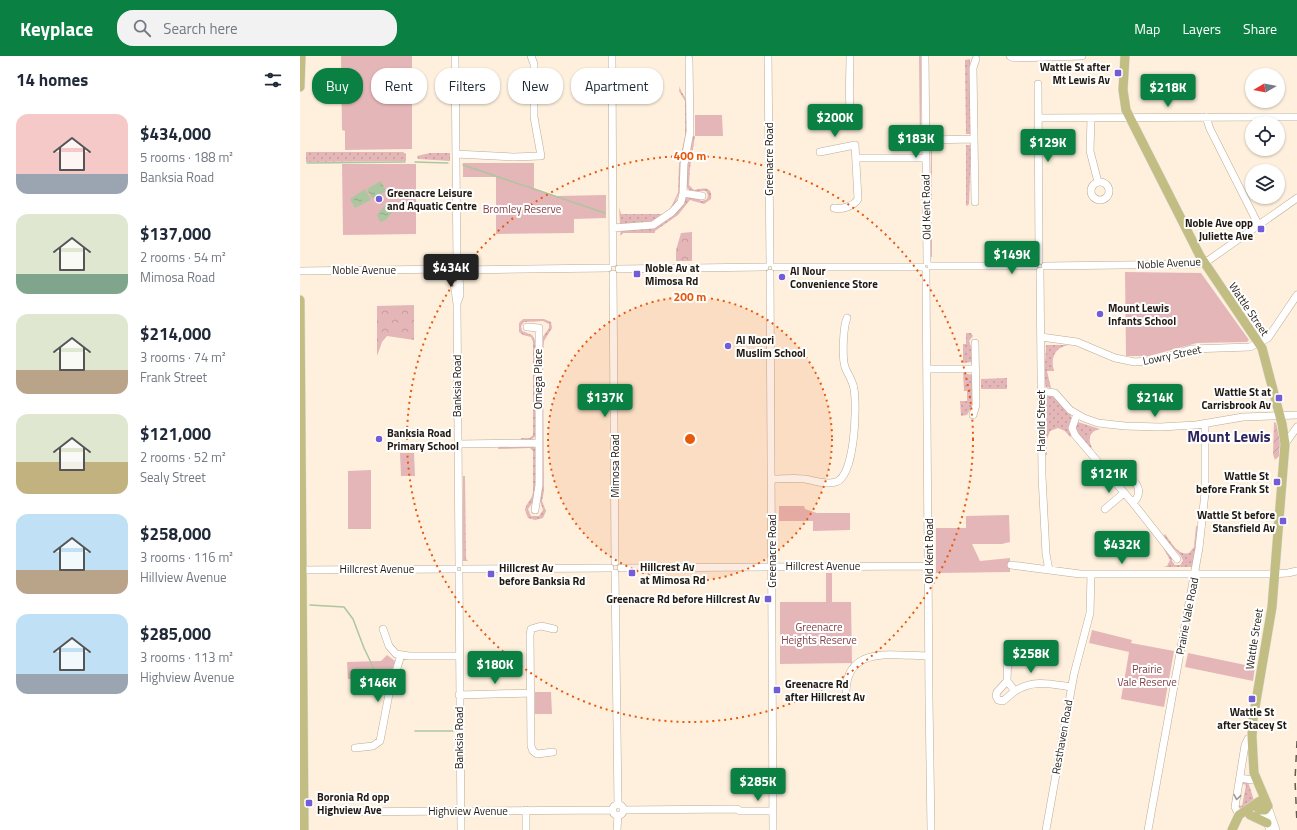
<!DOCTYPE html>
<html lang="en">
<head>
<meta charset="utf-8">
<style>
  :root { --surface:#fff; --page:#f2f2f3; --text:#1f2937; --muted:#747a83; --accent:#0b8043 }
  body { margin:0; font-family:"Titillium Web",sans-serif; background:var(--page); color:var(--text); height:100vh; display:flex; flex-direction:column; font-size:15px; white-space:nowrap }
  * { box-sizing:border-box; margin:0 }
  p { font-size:13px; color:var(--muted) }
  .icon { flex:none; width:22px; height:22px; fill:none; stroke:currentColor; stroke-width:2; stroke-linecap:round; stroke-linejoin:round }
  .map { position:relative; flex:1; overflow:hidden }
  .drawer { display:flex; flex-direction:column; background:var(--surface); width:300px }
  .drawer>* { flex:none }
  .banner { position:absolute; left:12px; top:12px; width:380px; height:36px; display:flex; gap:8px }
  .needle { width:26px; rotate:260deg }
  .fabs { position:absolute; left:945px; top:12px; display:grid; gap:8px }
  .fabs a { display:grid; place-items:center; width:40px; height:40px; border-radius:50%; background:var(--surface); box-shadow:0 1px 3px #0004; font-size:20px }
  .price { position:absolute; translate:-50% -34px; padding:0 9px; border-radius:4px; background:var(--accent); color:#fff; font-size:13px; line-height:26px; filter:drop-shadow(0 1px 2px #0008) }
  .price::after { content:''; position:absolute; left:50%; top:24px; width:12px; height:9px; margin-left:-6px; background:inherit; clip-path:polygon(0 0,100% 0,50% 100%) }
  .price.current { background:#222; color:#fff }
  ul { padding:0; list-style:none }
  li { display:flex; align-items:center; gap:12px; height:100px; padding:0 16px }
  li span { display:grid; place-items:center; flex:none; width:112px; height:80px; border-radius:12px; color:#555 }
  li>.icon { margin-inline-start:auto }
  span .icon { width:48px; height:48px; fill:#fffc; stroke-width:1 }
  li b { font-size:17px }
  h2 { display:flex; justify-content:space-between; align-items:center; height:48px; padding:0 16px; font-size:17px }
  .pill { padding:0 14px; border-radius:16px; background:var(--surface); box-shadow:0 1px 3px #0004; font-size:14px; line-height:36px }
  .pill.current { background:var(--accent); color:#fff }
  header { display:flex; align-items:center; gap:24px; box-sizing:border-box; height:56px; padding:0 20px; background:var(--accent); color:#fff }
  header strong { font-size:19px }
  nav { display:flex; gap:22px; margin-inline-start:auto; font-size:14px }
  .search { width:280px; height:36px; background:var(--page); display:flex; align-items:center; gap:10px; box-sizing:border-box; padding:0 14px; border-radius:16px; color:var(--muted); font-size:15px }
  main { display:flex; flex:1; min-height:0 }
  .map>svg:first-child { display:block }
</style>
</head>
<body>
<header>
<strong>Keyplace</strong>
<div class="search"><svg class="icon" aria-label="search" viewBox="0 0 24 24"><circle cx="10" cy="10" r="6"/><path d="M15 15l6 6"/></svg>Search here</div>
<nav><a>Map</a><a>Layers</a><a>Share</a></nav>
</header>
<main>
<section class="drawer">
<h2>14 homes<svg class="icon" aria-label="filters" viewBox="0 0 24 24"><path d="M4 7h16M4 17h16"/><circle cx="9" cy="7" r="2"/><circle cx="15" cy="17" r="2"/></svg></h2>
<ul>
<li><span style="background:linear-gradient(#f6c9c9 75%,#9aa5b1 0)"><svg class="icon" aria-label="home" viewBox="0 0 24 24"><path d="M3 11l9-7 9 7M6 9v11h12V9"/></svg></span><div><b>$434,000</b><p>5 rooms · 188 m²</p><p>Banksia Road</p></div></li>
<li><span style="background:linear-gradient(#dfe7d0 75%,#7fa58c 0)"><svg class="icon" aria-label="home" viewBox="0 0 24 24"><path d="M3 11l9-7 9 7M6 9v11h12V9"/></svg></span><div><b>$137,000</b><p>2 rooms · 54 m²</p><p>Mimosa Road</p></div></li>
<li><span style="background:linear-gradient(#dfe7d0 70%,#b9a48a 0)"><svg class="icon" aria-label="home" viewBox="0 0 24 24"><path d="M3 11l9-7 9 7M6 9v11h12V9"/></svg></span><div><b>$214,000</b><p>3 rooms · 74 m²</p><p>Frank Street</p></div></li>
<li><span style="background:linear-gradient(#dfe7d0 60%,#c2b280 0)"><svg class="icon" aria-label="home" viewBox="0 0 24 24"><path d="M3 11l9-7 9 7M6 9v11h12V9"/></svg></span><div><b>$121,000</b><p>2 rooms · 52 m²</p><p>Sealy Street</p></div></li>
<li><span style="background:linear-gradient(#bfe0f5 70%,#b9a48a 0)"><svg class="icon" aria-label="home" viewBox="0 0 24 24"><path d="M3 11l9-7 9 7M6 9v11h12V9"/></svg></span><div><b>$258,000</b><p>3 rooms · 116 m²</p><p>Hillview Avenue</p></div></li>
<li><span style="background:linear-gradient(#bfe0f5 75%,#9aa5b1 0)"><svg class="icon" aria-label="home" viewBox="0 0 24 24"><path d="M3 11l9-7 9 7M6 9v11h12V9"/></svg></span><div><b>$285,000</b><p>3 rooms · 113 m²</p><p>Highview Avenue</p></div></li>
</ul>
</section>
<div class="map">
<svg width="997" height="774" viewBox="0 0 997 774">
  <defs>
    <pattern id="grass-dots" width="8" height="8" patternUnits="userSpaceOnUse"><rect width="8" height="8" fill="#e5b6b8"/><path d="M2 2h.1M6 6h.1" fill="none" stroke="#c49c9d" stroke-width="1.8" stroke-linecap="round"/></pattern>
    <pattern id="forest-crowns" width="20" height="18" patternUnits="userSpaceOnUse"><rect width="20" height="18" fill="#e5b6b8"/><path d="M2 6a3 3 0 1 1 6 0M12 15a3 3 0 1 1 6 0" fill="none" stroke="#c49c9d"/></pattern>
    <pattern id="garden-furrows" width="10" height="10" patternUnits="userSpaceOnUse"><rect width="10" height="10" fill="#e5b6b8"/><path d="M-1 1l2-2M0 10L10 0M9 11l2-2" fill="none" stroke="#c49c9d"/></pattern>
    <pattern id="water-ripples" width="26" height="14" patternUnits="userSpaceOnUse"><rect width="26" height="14" fill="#acc69f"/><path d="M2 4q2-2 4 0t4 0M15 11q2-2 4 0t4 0" fill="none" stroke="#94aa88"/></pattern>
  </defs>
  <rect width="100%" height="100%" fill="#fef0dd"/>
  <path fill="url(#grass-dots)" d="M619 0H621V97L620 95Z
    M670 3 671 76 670 78H666L665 4Z
    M392 5 393 80H395L390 112 389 129 394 134C403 132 413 130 411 143L404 148 390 144 378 159 355 175V177H323L320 180 321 174C341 174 359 174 374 158 379 153 381 145 388 141L396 142 402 145 407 143 408 139 406 135H390L386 130Z
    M380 29C379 36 386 39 386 46 388 71 387 133 372 152L371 151 378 137 379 108 385 80V45L379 35Z
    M631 88 632 89V201H630Z
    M666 89H670L671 91 669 148 667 150 666 149Z
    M6 96H103L106 98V105L6 106Z
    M130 97H150V105L118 103 117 100Z
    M319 151 321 158H362L368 154 369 156 355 165 320 168Z
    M223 263H244L251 266 252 272 244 285 243 300 244 435 242 445 246 455 243 462 235 464 228 462 225 454C226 447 232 444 233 436V395L230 392 198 393 199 390H233L235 392 236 432 233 446 228 453 231 460H239L243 454 240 445 242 282 249 272V268L243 265 224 266 221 270 222 275 232 279 236 286V380L231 384 222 385 221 382H230L233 379V286L231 281 223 279 219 276V267Z
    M666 277H671L673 280 669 285 672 293V306L663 307V288H666Z
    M746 289H769C755 291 750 302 754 315H747L751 332 746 331 744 325Z
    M663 317 672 319 673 349 667 359 661 360 660 345H667V335H664Z
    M707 322V333H681V323Z
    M748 339H753C757 344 769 353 771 360 772 367 765 369 772 379L770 381 765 375 758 372 750 375 747 383V399H744V342Z
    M778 366 800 373C790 375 787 383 792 391L790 393 776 375 775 372Z
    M163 420H165L166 503 168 505H163Z
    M896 470 899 471 892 511H863L867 510 870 504 861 488 872 500V505L875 509H880L883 505 881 500 863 481 865 478C871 486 878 500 889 497L894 491Z
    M942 725 948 726 954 744 940 753 938 749 942 750 946 729 943 728Z"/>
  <path fill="url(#forest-crowns)" d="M392 176V205H376V194L381 177Z
    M114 249V284L87 280 82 286 77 300V250Z"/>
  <path fill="#e5b6b8" d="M41 0H112V93L45 94V75L42 74Z
    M395 59H422L423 80H395Z
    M163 107H234V132L256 140 306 139V162L274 163V177L196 178V121H163Z
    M42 108H116V178L43 179Z
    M825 216 901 217 949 284 947 286 897 287 849 300H826Z
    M100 397H114L115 420H101Z
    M71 414V473H48V415Z
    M479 450H504L505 453 517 457H550V474L513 475V465H479Z
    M709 459 710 486 702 488H672L680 505 710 502V516L636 517V472H666V460Z
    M526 517H532V546H551L552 607 480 608V546H526Z
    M792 574 832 584 831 587 874 595 864 651 821 643 829 596 789 587Z
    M888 597 955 611 953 625 885 611Z
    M87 599 95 605 86 634H57V623H48L47 606 81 605Z
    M235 636H251L252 658H235Z"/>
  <path fill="url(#garden-furrows)" d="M974 366 976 367 980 385 979 400 975 404 973 398Z"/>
  <path fill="url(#water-ripples)" d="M81 125 86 135 72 143 67 133Z
    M65 133 71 144 55 152 50 143Z
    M86 148 91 149 93 155 86 164 80 166 77 159Z"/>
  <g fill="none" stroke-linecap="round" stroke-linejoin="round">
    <path stroke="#acc69f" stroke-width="1.5" d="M115 106 148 107
      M7 107 105 106
      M163 109 305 157
      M10 549 44 551 53 563 64 592 84 634
      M115 675H153"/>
    <defs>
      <path id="minor" d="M155 0 157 208
        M312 0 313 207
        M468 0 470 207
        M550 0C550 21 548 42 551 63
        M625 0 627 206
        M710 0 714 2 782 0
        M738 28 739 205
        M906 61 910 73 959 170
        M738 62 997 61
        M791 62 790 95 798 126
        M626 84 674 83
        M520 96 555 89 558 143C554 150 542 154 534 152
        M156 98 213 101 241 100 234 61V8L231 0
        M557 102H626
        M791 135a9 9 0 1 1 18 0a9 9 0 1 1-18 0Z
        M383 137 402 140
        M675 146 673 12 676 3
        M313 172 353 169 372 156 381 146 383 137 384 108 390 76 389 3
        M631 210H734
        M745 210 898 208 909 204 997 142
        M475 211H622
        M152 213 157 248 159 508
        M319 213 465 211
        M162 214 308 212
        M0 215 152 213
        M626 215 629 643 631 774
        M740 215 742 420 746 498 749 514
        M470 217 473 774
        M313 218 315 506
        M157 247 160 239 159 218
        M227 271 239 272V429L235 454
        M741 281 777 286 815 302 835 306 857 304 891 293 950 291 968 282 997 239
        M627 313H676
        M741 335 755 337 770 354 784 362 798 367 825 370 860 371 896 369 943 361 997 359
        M777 358 772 372 775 379 833 447 877 503
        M673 359 676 349 675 287
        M158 388 238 387
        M985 388 997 371
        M472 423C482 423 495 422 505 423 515 425 526 429 536 426 555 420 557 351 554 333 553 325 548 319 545 311 542 302 543 271 547 262
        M817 428 825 423C839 424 843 437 833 447
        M805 453 824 437
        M711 509 780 518H969L988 517 997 515
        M321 512 629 510
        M164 513 310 512
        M0 514 154 513
        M315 517 318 749
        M159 518 161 774
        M83 573 89 590 96 598 109 600H158
        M708 596 707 625 715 635C734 623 751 628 771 631
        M707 625 697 636 696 640 698 644 703 645 715 635
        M546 635C547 588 596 600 629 600
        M159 639 231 637
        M55 692 73 690 80 685 89 638 101 599
        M253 696 237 698 233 695 231 690 230 579 231 573 241 570 254 573
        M940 722 952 724
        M312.5 754a5.5 5.5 0 1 1 11 0a5.5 5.5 0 1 1-11 0Z
        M968 751 976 774
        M323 754 437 753 440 755H473
        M962 755 970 774
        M24 756 312 754
        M939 759 935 751 945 689 948 683
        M226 774V754
        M317 774 318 759
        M746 774 774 618 790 557 791 518
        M848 774 899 492 905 437V368"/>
      <path id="major" d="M825 0 823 34 826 54 900 200 962 292 982 368 985 388 972 551 953 663 952 681 954 717 968 750 965 754H959L958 746 962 744 966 745
        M0 31 1 0
        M0 244 4 774
        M950 759 967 767
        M932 774 939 759 957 747"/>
    </defs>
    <use href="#minor" stroke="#bcab94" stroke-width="8"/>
    <use href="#major" stroke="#e0dfde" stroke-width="10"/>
    <use href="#minor" stroke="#fff" stroke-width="7"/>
    <use href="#major" stroke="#c2be83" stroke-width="9"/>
    <path stroke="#645b50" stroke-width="1.5" stroke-dasharray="7 7" stroke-linecap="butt" d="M997 685 995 724 997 768"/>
  </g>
  <defs><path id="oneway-chevron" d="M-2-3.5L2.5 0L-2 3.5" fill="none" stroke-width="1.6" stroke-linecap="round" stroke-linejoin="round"/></defs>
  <use stroke="#9b9894" href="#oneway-chevron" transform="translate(937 741) rotate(99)"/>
  <circle cx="390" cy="383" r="142" fill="#e8590c" fill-opacity=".12"/>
  <g fill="none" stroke="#e8590c" stroke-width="2" stroke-dasharray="2 4">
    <circle cx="390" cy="383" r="142"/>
    <circle cx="390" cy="383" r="283"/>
  </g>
  <g fill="#725dd7" stroke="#fff" stroke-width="1.5">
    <rect x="814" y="13" width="8" height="8" rx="2"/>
    <circle cx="79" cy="143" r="4"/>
    <rect x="957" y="169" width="8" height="8" rx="2"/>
    <rect x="333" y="214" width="8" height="8" rx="2"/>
    <circle cx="482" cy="221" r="4"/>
    <circle cx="800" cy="258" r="4"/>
    <circle cx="428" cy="290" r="4"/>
    <rect x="975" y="338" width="8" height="8" rx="2"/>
    <circle cx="79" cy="383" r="4"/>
    <rect x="973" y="422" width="8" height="8" rx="2"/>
    <rect x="979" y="461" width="8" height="8" rx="2"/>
    <rect x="328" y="513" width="8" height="8" rx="2"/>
    <rect x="187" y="514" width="8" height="8" rx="2"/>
    <rect x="464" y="539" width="8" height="8" rx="2"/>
    <rect x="473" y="630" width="8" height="8" rx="2"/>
    <rect x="948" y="639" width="8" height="8" rx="2"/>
    <rect x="5" y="743" width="8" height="8" rx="2"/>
  </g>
  <g text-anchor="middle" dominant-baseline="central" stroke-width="4" stroke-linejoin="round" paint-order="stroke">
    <g font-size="11" font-weight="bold" fill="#211a12" stroke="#fff" text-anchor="start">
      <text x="810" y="11" text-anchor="end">Wattle St after<tspan x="810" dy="13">Mt Lewis Av</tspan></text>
      <text x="87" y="137">Greenacre Leisure<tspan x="87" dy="13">and Aquatic Centre</tspan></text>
      <text x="953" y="167" text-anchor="end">Noble Ave opp<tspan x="953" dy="13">Juliette Ave</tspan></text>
      <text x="345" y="212">Noble Av at<tspan x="345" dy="13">Mimosa Rd</tspan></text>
      <text x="490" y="215">Al Nour<tspan x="490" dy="13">Convenience Store</tspan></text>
      <text x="808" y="252">Mount Lewis<tspan x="808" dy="13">Infants School</tspan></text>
      <text x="436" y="284">Al Noori<tspan x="436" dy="13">Muslim School</tspan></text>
      <text x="971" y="336" text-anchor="end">Wattle St at<tspan x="971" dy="13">Carrisbrook Av</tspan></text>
      <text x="87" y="377">Banksia Road<tspan x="87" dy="13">Primary School</tspan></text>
      <text x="969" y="420" text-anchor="end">Wattle St<tspan x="969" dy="13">before Frank St</tspan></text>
      <text x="975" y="459" text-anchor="end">Wattle St before<tspan x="975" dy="13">Stansfield Av</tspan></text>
      <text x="340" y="511">Hillcrest Av<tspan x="340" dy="13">at Mimosa Rd</tspan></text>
      <text x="199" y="512">Hillcrest Av<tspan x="199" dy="13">before Banksia Rd</tspan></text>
      <text x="460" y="543" text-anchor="end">Greenacre Rd before Hillcrest Av</text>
      <text x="485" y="628">Greenacre Rd<tspan x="485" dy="13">after Hillcrest Av</tspan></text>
      <text x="952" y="656" text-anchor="middle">Wattle St<tspan x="952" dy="13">after Stacey St</tspan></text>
      <text x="17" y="741">Boronia Rd opp<tspan x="17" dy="13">Highview Ave</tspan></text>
    </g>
    <g font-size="11" fill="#211a12" stroke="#fff">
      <text transform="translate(469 103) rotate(-90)">Greenacre Road</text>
      <text transform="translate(626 151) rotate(-91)">Old Kent Road</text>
      <text transform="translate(869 207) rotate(-3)">Noble Avenue</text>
      <text x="64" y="214">Noble Avenue</text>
      <text transform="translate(949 253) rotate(56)">Wattle Street</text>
      <text transform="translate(872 299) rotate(-12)">Lowry Street</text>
      <text transform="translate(238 323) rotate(-90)">Omega Place</text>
      <text transform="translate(157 330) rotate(-90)">Banksia Road</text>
      <text transform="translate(741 365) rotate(-90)">Harold Street</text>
      <text transform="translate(315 410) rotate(-90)">Mimosa Road</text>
      <text transform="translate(472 495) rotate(-90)">Greenacre Road</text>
      <text transform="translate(629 495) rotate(-90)">Old Kent Road</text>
      <text x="523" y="510">Hillcrest Avenue</text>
      <text x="77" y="513">Hillcrest Avenue</text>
      <text transform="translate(887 560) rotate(-79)">Prairie Vale Road</text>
      <text transform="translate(954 583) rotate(-81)">Wattle Street</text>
      <text transform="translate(762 681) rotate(-80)">Resthaven Road</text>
      <text transform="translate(159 682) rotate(-90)">Banksia Road</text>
      <text x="168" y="755">Highview Avenue</text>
    </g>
    <g font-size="11" fill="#824046" stroke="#fff">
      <text x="222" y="153">Bromley Reserve</text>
      <text x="519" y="571">Greenacre<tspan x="519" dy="13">Heights Reserve</tspan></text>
      <text x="847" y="613">Prairie<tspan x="847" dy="13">Vale Reserve</tspan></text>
    </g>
    <g font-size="15" font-weight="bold" fill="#2e245e" stroke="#fff">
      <text x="929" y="380">Mount Lewis</text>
    </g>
  </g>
  <circle cx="390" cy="383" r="6" fill="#e8590c" stroke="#fff" stroke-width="2"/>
  <g font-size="12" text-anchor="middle" font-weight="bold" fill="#e8590c" stroke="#fff" stroke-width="4" stroke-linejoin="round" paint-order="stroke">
    <text x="390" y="104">400 m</text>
    <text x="390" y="245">200 m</text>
  </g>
</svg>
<div class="fabs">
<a><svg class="needle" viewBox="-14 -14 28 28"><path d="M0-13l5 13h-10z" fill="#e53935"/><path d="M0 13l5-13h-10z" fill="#747a83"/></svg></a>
<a><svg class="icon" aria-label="locate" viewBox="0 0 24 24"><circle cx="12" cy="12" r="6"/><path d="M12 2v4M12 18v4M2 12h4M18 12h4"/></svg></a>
<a><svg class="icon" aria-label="layers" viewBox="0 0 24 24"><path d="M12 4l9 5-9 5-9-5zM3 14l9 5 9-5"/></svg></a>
</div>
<b class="price" style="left:868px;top:52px">$218K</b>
<b class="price" style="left:535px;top:82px">$200K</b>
<b class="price" style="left:616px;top:103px">$183K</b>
<b class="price" style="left:748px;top:107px">$129K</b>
<b class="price" style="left:712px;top:219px">$149K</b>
<b class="price current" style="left:151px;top:232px">$434K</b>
<b class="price" style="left:305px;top:362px">$137K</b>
<b class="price" style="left:855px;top:362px">$214K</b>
<b class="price" style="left:809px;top:438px">$121K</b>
<b class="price" style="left:822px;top:509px">$432K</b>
<b class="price" style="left:731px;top:618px">$258K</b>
<b class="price" style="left:195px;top:629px">$180K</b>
<b class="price" style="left:78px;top:647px">$146K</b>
<b class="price" style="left:458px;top:746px">$285K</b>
<div class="banner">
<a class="pill current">Buy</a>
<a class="pill">Rent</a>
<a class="pill">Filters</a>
<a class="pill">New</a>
<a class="pill">Apartment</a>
</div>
</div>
</main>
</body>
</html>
